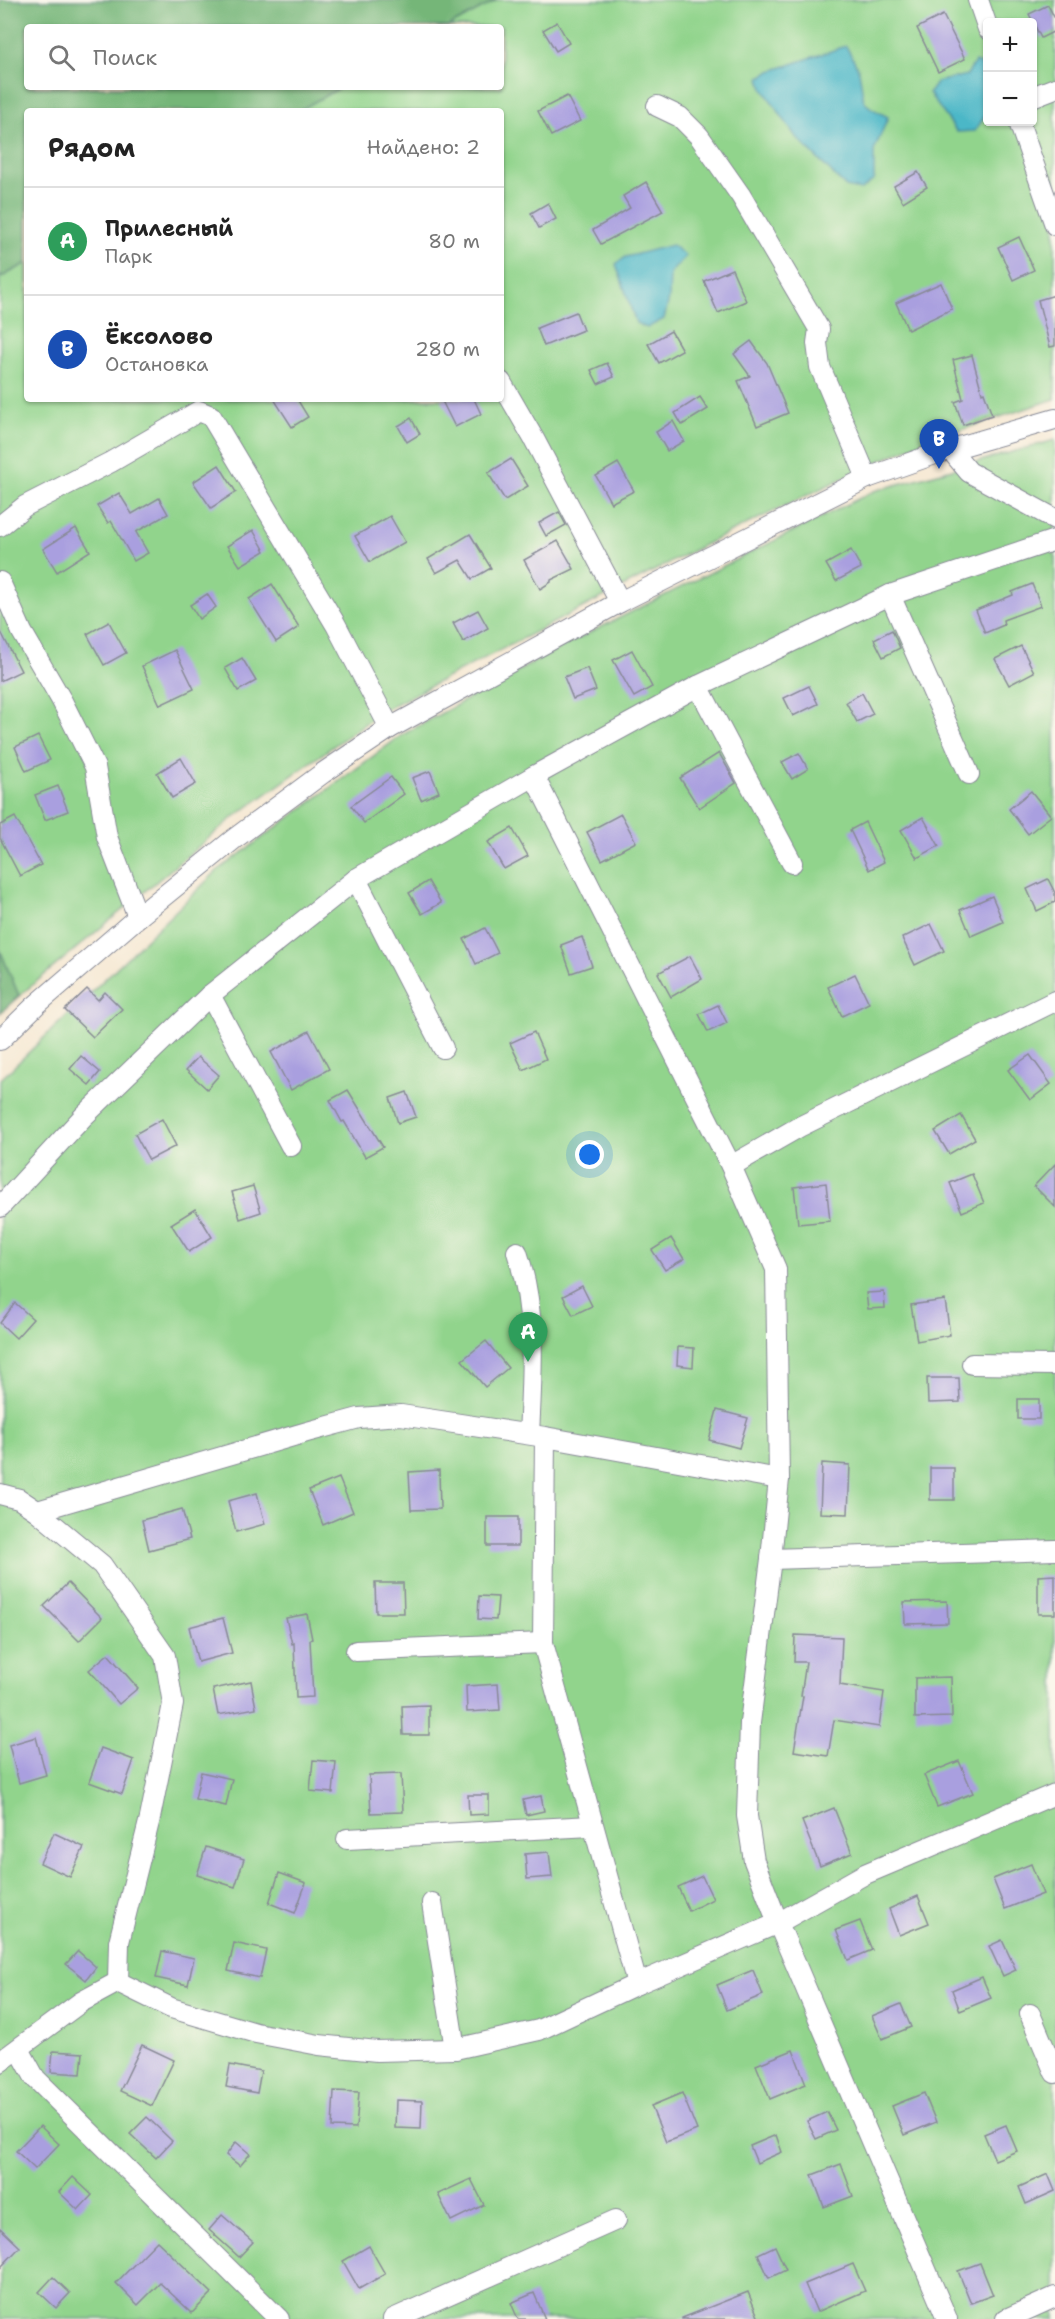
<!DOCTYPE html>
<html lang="ru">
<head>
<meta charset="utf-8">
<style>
  body { margin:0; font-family:"Shantell Sans",sans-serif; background:#f6f6f6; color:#222 }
  .controls { position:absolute; right:18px; top:18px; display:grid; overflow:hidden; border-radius:6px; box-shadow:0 2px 4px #0004 }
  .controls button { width:54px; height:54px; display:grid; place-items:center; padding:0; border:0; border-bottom:2px solid #e0e0e0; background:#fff; color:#222; font:30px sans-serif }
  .you { position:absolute; left:590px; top:1155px; width:21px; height:21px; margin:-15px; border:4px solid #fff; border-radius:50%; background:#1a73e8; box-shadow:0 0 0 9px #1a73e833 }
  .badge { display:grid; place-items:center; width:39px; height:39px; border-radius:50%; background:#d1495b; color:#fff; font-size:20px; font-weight:700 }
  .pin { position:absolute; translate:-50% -50px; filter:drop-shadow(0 2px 3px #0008) }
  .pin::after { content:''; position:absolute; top:32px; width:21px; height:18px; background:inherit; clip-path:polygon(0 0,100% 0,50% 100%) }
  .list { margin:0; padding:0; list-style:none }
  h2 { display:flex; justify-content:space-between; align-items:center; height:78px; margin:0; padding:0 24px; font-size:26px }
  h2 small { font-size:20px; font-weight:400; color:#767676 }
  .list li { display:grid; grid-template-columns:39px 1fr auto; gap:18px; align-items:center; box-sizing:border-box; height:108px; padding:0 24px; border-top:2px solid #e0e0e0 }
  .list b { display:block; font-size:22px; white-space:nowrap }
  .list p { margin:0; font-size:20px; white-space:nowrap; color:#767676 }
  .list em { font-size:20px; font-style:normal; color:#767676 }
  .icon { flex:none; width:33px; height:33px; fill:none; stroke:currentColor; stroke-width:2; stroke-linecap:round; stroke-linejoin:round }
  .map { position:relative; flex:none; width:1055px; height:2319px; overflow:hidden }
  .search { position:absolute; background:#fff; box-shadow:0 2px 4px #0004; left:24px; top:24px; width:480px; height:66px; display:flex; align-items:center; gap:15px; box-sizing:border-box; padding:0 21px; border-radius:6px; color:#767676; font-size:22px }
  .panel { position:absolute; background:#fff; box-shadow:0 2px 4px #0004; left:24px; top:108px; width:480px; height:294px; border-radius:6px }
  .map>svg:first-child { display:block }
  .green { fill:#91d48c; stroke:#568275; stroke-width:1.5; fill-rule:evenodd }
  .forest { fill:#74b678; stroke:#48726b; stroke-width:1.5 }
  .water { fill:#4bb7c7; stroke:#337392; stroke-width:1.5 }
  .building { fill:#a99fdf }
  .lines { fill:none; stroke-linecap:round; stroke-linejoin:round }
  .minor-casing { stroke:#888a96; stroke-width:22 }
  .minor { stroke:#fff; stroke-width:20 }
</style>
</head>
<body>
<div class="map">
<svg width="1055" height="2319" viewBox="0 0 1055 2319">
  <rect width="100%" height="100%" fill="#fbf7ec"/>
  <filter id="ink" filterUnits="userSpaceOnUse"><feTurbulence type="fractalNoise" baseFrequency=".0167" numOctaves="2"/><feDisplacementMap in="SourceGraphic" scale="12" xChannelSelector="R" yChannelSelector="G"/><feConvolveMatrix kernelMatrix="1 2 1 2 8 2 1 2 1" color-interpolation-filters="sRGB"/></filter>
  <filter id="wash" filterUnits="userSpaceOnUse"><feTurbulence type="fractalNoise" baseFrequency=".008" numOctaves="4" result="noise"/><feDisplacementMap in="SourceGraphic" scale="24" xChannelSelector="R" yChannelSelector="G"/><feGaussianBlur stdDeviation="1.35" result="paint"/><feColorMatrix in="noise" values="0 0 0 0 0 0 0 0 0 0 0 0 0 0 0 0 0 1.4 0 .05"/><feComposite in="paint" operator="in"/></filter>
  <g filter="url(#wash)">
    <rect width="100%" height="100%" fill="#f5e5ce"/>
    <g class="green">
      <path d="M497,0h558v399l-137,45 -52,23 -160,77 -322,166 -150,107 -215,179 -19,-46v-672l27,-15v136h474v-288h-203l43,-24h160v-60h-53zM988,22h44v100h-44z"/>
      <path d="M1055,440v1879h-1055v-1239l217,-209 185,-136 165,-91 307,-153z"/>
    </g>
    <g class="forest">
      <path d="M0,0h497l-49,27h-421v60h314l-43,24h-271v152l-27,15z"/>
      <path d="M0,950l19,46 -19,17z"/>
    </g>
    <g class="water">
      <path d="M846,46c4,8 11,18 13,26 7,30 -4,29 29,45l-14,34v29l-13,10 -15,-3 -50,-50 -33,-48 -3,-12 11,-6z"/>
      <path d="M975,62l12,5v46l-12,18 -18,1 -28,-39 8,-11 30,-7z"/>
      <path d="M672,245l14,11 -16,17 -1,26 -5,20 -17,9 -11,-5 -20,-59 10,-7z"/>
    </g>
    <g id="blocks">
      <g class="building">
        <path d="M1048,5l7,14v12l-14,7 -12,-24z"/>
        <path d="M943,15l22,44 -27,13 -21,-44z"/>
        <path d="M557,22l12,21 -13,8 -13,-21z"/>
        <path d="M567,96l13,25 -29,15 -13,-25z"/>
        <path d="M918,172l9,15 -24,15 -9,-16z"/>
        <path d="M646,182l17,29 -62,33 -8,-14 37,-22 -7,-12z"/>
        <path d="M548,203l8,16 -17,9 -8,-15z"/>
        <path d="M1019,237l15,33 -21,10 -15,-33z"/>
        <path d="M732,269l14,32 -28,12 -14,-32z"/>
        <path d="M941,283l11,26 -44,21 -12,-27z"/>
        <path d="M1055,295v51l-5,1 -12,-47z"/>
        <path d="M576,312l7,18 -39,16 -7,-18z"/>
        <path d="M671,331l11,19 -23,13 -11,-19z"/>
        <path d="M751,341l16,22 21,50 -31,13 -19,-45 12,-5 -16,-22z"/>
        <path d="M972,355l10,38 2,-1 8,23 -29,10 -8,-23 8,-3 -10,-39z"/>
        <path d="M607,363l7,14 -16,7 -7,-14z"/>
        <path d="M700,397l8,12 -26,16 -7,-12z"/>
        <path d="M274,399h23l11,18 -16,10z"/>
        <path d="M441,399h33l7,15 -26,13z"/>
        <path d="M411,418l9,16 -13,8 -9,-16z"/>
        <path d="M673,421l11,20 -17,10 -11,-19z"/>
        <path d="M511,459l17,27 -23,14 -17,-27z"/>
        <path d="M618,463l16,28 -23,12 -15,-27z"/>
        <path d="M219,465l17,27 -25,16 -18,-26z"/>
        <path d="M119,493l13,21 27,-16 9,16 -32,18 12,21 -14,8 -23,-40 -3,2 -11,-17z"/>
        <path d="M559,512l7,13 -20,11 -7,-13z"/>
        <path d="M390,516l15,26 -35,20 -15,-26z"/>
        <path d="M76,528l14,23 -33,21 -14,-23z"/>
        <path d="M253,530l12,21 -25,15 -13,-20z"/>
        <path d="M470,534l21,34 -19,11 -12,-19 -24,13 -8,-14z"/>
        <path d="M558,541l16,28 -23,11v2l-11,7 -16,-29z"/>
        <path d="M851,550l10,18 -25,13 -10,-17z"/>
        <path d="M272,584l27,43 -23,15 -27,-43z"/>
        <path d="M1032,584l9,22 -38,14 1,5 -19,8 -9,-23 37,-15 -1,-3z"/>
        <path d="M207,594l9,13 -17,12 -9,-14z"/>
        <path d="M478,610l10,18 -25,14 -10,-19z"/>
        <path d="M109,622l17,31 -22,12 -17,-31z"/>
        <path d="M0,630l21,41 -21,10z"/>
        <path d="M892,630l8,18 -17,9 -9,-18z"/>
        <path d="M1021,646l13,26 -25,13 -14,-26z"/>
        <path d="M175,650l19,39 -34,16 -18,-39z"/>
        <path d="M632,650l20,37 -18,10 -21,-37z"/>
        <path d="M242,658l14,23 -18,10 -13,-23z"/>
        <path d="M587,668l9,22 -23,9 -9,-22z"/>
        <path d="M809,686l9,18 -25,12 -9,-18z"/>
        <path d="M862,693l11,21 -16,8 -11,-20z"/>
        <path d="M38,736l12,24 -24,11 -11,-24z"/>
        <path d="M719,753l17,30 -37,25 -19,-30z"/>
        <path d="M799,753l9,16 -16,10 -10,-17z"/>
        <path d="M181,758l15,26 -24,14 -15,-25z"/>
        <path d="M430,771l9,21 -18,8 -9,-22z"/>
        <path d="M391,777l13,17 -40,29 -13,-17z"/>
        <path d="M58,786l10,25 -23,9 -10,-25z"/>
        <path d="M1031,791l20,25 -23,18 -19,-25z"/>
        <path d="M621,814l15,28 -34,18 -15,-28z"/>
        <path d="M15,817l26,48 -21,11 -20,-38v-13z"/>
        <path d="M923,817l16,29 -22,12 -16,-28z"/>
        <path d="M865,822l19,40 -15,8 -19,-40z"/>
        <path d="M512,828l16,28 -24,13 -16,-27z"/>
        <path d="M1048,879l7,14v9l-18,9 -10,-22z"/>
        <path d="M428,881l13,22 -19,11 -13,-21z"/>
        <path d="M992,896l11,26 -32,14 -11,-26z"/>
        <path d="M931,924l13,27 -29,14 -13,-27z"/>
        <path d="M485,928l13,25 -22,11 -12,-25z"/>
        <path d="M582,937l10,29 -21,7 -10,-28z"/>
        <path d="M690,956l12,23 -31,18 -13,-24z"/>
        <path d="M855,974l14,29 -27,13 -14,-29z"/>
        <path d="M87,989l11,11 7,-8 17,17 -29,28 -28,-27z"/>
        <path d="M718,1005l9,18 -19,9 -9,-18z"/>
        <path d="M309,1031l20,38 -38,21 -20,-38z"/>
        <path d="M534,1032l12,27 -23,11 -13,-27z"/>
        <path d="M1030,1055l21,29 -21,16 -22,-30z"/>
        <path d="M81,1056l19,16 -11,13 -19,-16z"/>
        <path d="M198,1057l21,18 -12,14 -21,-19z"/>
        <path d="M348,1090l35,57 -18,10 -21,-36 -2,1 -12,-22z"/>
        <path d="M407,1092l9,25 -18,6 -8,-25z"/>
        <path d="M961,1115l14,24 -26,15 -14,-23z"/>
        <path d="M162,1119l14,27 -27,14 -14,-26z"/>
        <path d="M1055,1164v43l-21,-21z"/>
        <path d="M972,1174l12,29 -22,9 -12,-29z"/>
        <path d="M826,1183l4,38 -32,3 -4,-37z"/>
        <path d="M253,1186l8,26 -21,7 -8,-27z"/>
        <path d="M195,1209l17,28 -23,15 -18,-28z"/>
        <path d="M671,1238l13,21 -19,11 -13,-20z"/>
        <path d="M582,1286l10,20 -19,9 -10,-19z"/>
        <path d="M884,1292l1,16 -17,1 -2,-16z"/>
        <path d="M945,1300l5,35 -33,6 -6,-36z"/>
        <path d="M15,1303l18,16 -17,19 -16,-15z"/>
        <path d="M486,1341l22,27 -23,19 -23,-27z"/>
        <path d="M678,1347l16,1 -1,19 -16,-2z"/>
        <path d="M927,1378h32l1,24 -32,1z"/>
        <rect x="1018" y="1399" width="21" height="20"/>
        <path d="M717,1410l31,8 -9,30 -30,-8z"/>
        <path d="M822,1463l28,2 -2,49 -28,-1z"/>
        <rect x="930" y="1468" width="24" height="32"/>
        <path d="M439,1470l1,39 -29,1 -2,-38z"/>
        <path d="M339,1478l14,34 -30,13 -14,-35z"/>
        <path d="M257,1493l8,31 -29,8 -8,-31z"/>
        <path d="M182,1509l8,30 -41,11 -7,-30z"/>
        <rect x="487" y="1517" width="31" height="29"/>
        <path d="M1055,1575v39h-17v-38z"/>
        <path d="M68,1583l34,35 -23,23 -35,-35z"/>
        <path d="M375,1583h28l1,30h-28z"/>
        <path d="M479,1596l19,1 -2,23 -18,-1z"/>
        <path d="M947,1601l1,22 -43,1 -1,-22z"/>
        <path d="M307,1614l5,25 -2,1 3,57 -17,1 -2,-55 -2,1 -6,-26z"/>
        <path d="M223,1618l9,35 -34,9 -9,-35z"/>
        <path d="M795,1635l47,2 -2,48 44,7 -5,35 -45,-7 -6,36 -34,-5 9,-55h-2l5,-34h-12z"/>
        <path d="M108,1654l30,34 -19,16 -30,-34z"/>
        <path d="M951,1677l1,40 -37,1v-40z"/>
        <path d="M251,1681l5,27 -38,7 -5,-26z"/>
        <path d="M498,1684l2,26 -33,2 -1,-26z"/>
        <path d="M429,1705v30h-26l-1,-29z"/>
        <path d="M36,1737l10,38 -27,8 -10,-38z"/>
        <path d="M101,1748l33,12 -12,34 -33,-12z"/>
        <path d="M313,1760l23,2 -3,31 -23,-2z"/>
        <path d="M959,1761l14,32 -36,14 -13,-32z"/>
        <path d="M201,1772l31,7 -6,27 -31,-7z"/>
        <path d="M401,1774l2,38 -32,1 -2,-38z"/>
        <path d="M468,1795h21v19l-20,1z"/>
        <path d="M541,1796l3,15 -18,4 -3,-15z"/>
        <path d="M834,1808l18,45 -32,13 -18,-45z"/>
        <path d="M54,1833l30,14 -14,30 -30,-14z"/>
        <path d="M206,1847l38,12 -9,28 -38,-12z"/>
        <path d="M549,1852l3,25 -25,2 -2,-25z"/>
        <path d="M1031,1864l12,30 -38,15 -12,-30z"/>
        <path d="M279,1873l27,10 -11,30 -26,-10z"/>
        <path d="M702,1876l11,23 -24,12 -11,-24z"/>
        <path d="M918,1896l11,27 -30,12 -10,-26z"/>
        <path d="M860,1921l12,29 -24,10 -12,-30z"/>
        <path d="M1002,1940l14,30 -13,6 -14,-30z"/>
        <path d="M234,1943l32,7 -6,28 -32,-7z"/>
        <path d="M78,1951l18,16 -10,13 -20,-16z"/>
        <path d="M162,1951l32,7 -6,27 -32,-7z"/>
        <path d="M753,1970l10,25 -36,15 -10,-25z"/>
        <path d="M982,1977l9,21 -31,13 -8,-21z"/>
        <path d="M901,2004l10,23 -29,12 -10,-23z"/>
        <path d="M142,2045l32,15 -22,46 -32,-15z"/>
        <path d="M793,2050l13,34 -36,15 -14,-34z"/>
        <path d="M53,2051l30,2 -2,21 -30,-2z"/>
        <path d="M230,2065l31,6 -4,22 -31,-6z"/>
        <path d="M334,2091l25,1 -3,36 -24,-1z"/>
        <path d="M682,2093l15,37 -31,12 -15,-36z"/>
        <path d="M924,2093l12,29 -32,13 -12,-29z"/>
        <path d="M396,2100l26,1 -1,28 -26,-1z"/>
        <path d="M827,2112l9,18 -20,9 -9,-18z"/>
        <path d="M147,2117l25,24 -16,17 -26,-24z"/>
        <path d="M1006,2125l11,26 -22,9 -11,-26z"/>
        <path d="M40,2126l19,18 -24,25 -19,-18z"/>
        <path d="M776,2135l6,17 -25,11 -7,-17z"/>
        <path d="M236,2142l14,12 -10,12 -14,-11z"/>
        <path d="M841,2164l12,32 -29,11 -12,-32z"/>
        <path d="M1048,2174l7,17 -29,13 -7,-17z"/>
        <path d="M73,2177l19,18 -14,15 -19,-18z"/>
        <path d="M471,2179l13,26 -33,16 -13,-27z"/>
        <path d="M222,2215l31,27 -14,15 -30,-27z"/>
        <path d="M0,2228l20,19 -20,21z"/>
        <path d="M157,2241l55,52 -20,20 -32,-30 -22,22 -22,-22z"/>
        <path d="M369,2246l16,28 -26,15 -16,-28z"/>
        <path d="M775,2246l11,24 -17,8 -11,-24z"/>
        <path d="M980,2263l13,32 -22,8 -13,-32z"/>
        <path d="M853,2264l12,27 -48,21 -12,-28z"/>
        <path d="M53,2277l17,16 -14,15 -17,-16z"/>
        <path d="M748,2292l11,27h-77v-1z"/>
        <path d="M534,2293l11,26h-27l-7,-16z"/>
      </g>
    </g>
  </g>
  <g filter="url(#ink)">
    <use href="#blocks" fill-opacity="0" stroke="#888a96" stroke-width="1.5"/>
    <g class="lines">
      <g class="minor-casing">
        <g id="minor">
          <path d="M978,0l10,29"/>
          <path d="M1032,97l23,-9"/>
          <path d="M657,106l23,11 19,19 42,60 78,133 -2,14 3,24 47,111"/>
          <path d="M1019,122l36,103"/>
          <path d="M501,382l33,57 86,163"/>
          <path d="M950,449l19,23 86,47"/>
          <path d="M0,526l25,-20 86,-44 88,-51 12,5 125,209 54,103"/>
          <path d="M0,582l22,50 40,69 33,66 12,70 31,80"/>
          <path d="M890,595l79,179"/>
          <path d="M698,686l94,177"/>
          <path d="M534,776l197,390 45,103 3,210 -8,80 -21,164 -3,93 7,45 24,62 169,396"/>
          <path d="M356,879l87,169"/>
          <path d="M210,995l81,151"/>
          <path d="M0,1040l35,-34 103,-89 96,-78 89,-66 67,-45 230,-126 247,-124 68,-24 120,-35"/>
          <path d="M731,1166l68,-39 256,-126"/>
          <path d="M0,1207l83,-90 127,-122 146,-116 178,-103 164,-90 192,-91 165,-55"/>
          <path d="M517,1252c20,59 15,121 12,182"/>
          <path d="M972,1364l83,1"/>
          <path d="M545,1437l-2,206 94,341"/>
          <path d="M0,1494l19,5 18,12 65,54 63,91 8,48 -23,114 -31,124 -1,40"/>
          <path d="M37,1511l270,-79 52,-14 42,-3 144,22 234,42"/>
          <path d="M771,1559l284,-9"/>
          <path d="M356,1651l187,-8"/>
          <path d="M347,1839l245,-13"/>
          <path d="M432,1903l23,146"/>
          <path d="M1030,2014l25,59"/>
          <path d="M19,2049l16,29 244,241"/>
          <path d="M0,2062l81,-60 37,-20 53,26 85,25 63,12 58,6 78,-2 84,-19 98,-46 141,-61 87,-49 190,-80"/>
          <path d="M393,2319l223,-99"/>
          <path d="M1006,2319l49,-22"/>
        </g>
      </g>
      <use href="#minor" class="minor"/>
    </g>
  </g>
</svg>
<div class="controls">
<button>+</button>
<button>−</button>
</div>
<div class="you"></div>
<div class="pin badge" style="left:528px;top:1362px;background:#2e9e5b">A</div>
<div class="pin badge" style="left:939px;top:469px;background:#1a4fb4">B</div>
<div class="search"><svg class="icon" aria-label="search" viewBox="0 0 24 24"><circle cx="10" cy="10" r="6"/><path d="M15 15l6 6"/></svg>Поиск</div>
<section class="panel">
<h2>Рядом<small>Найдено: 2</small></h2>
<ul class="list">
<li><span class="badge" style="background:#2e9e5b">A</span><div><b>Прилесный</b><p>Парк</p></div><em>80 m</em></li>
<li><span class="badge" style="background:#1a4fb4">B</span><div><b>Ёксолово</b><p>Остановка</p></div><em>280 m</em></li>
</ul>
</section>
</div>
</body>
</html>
